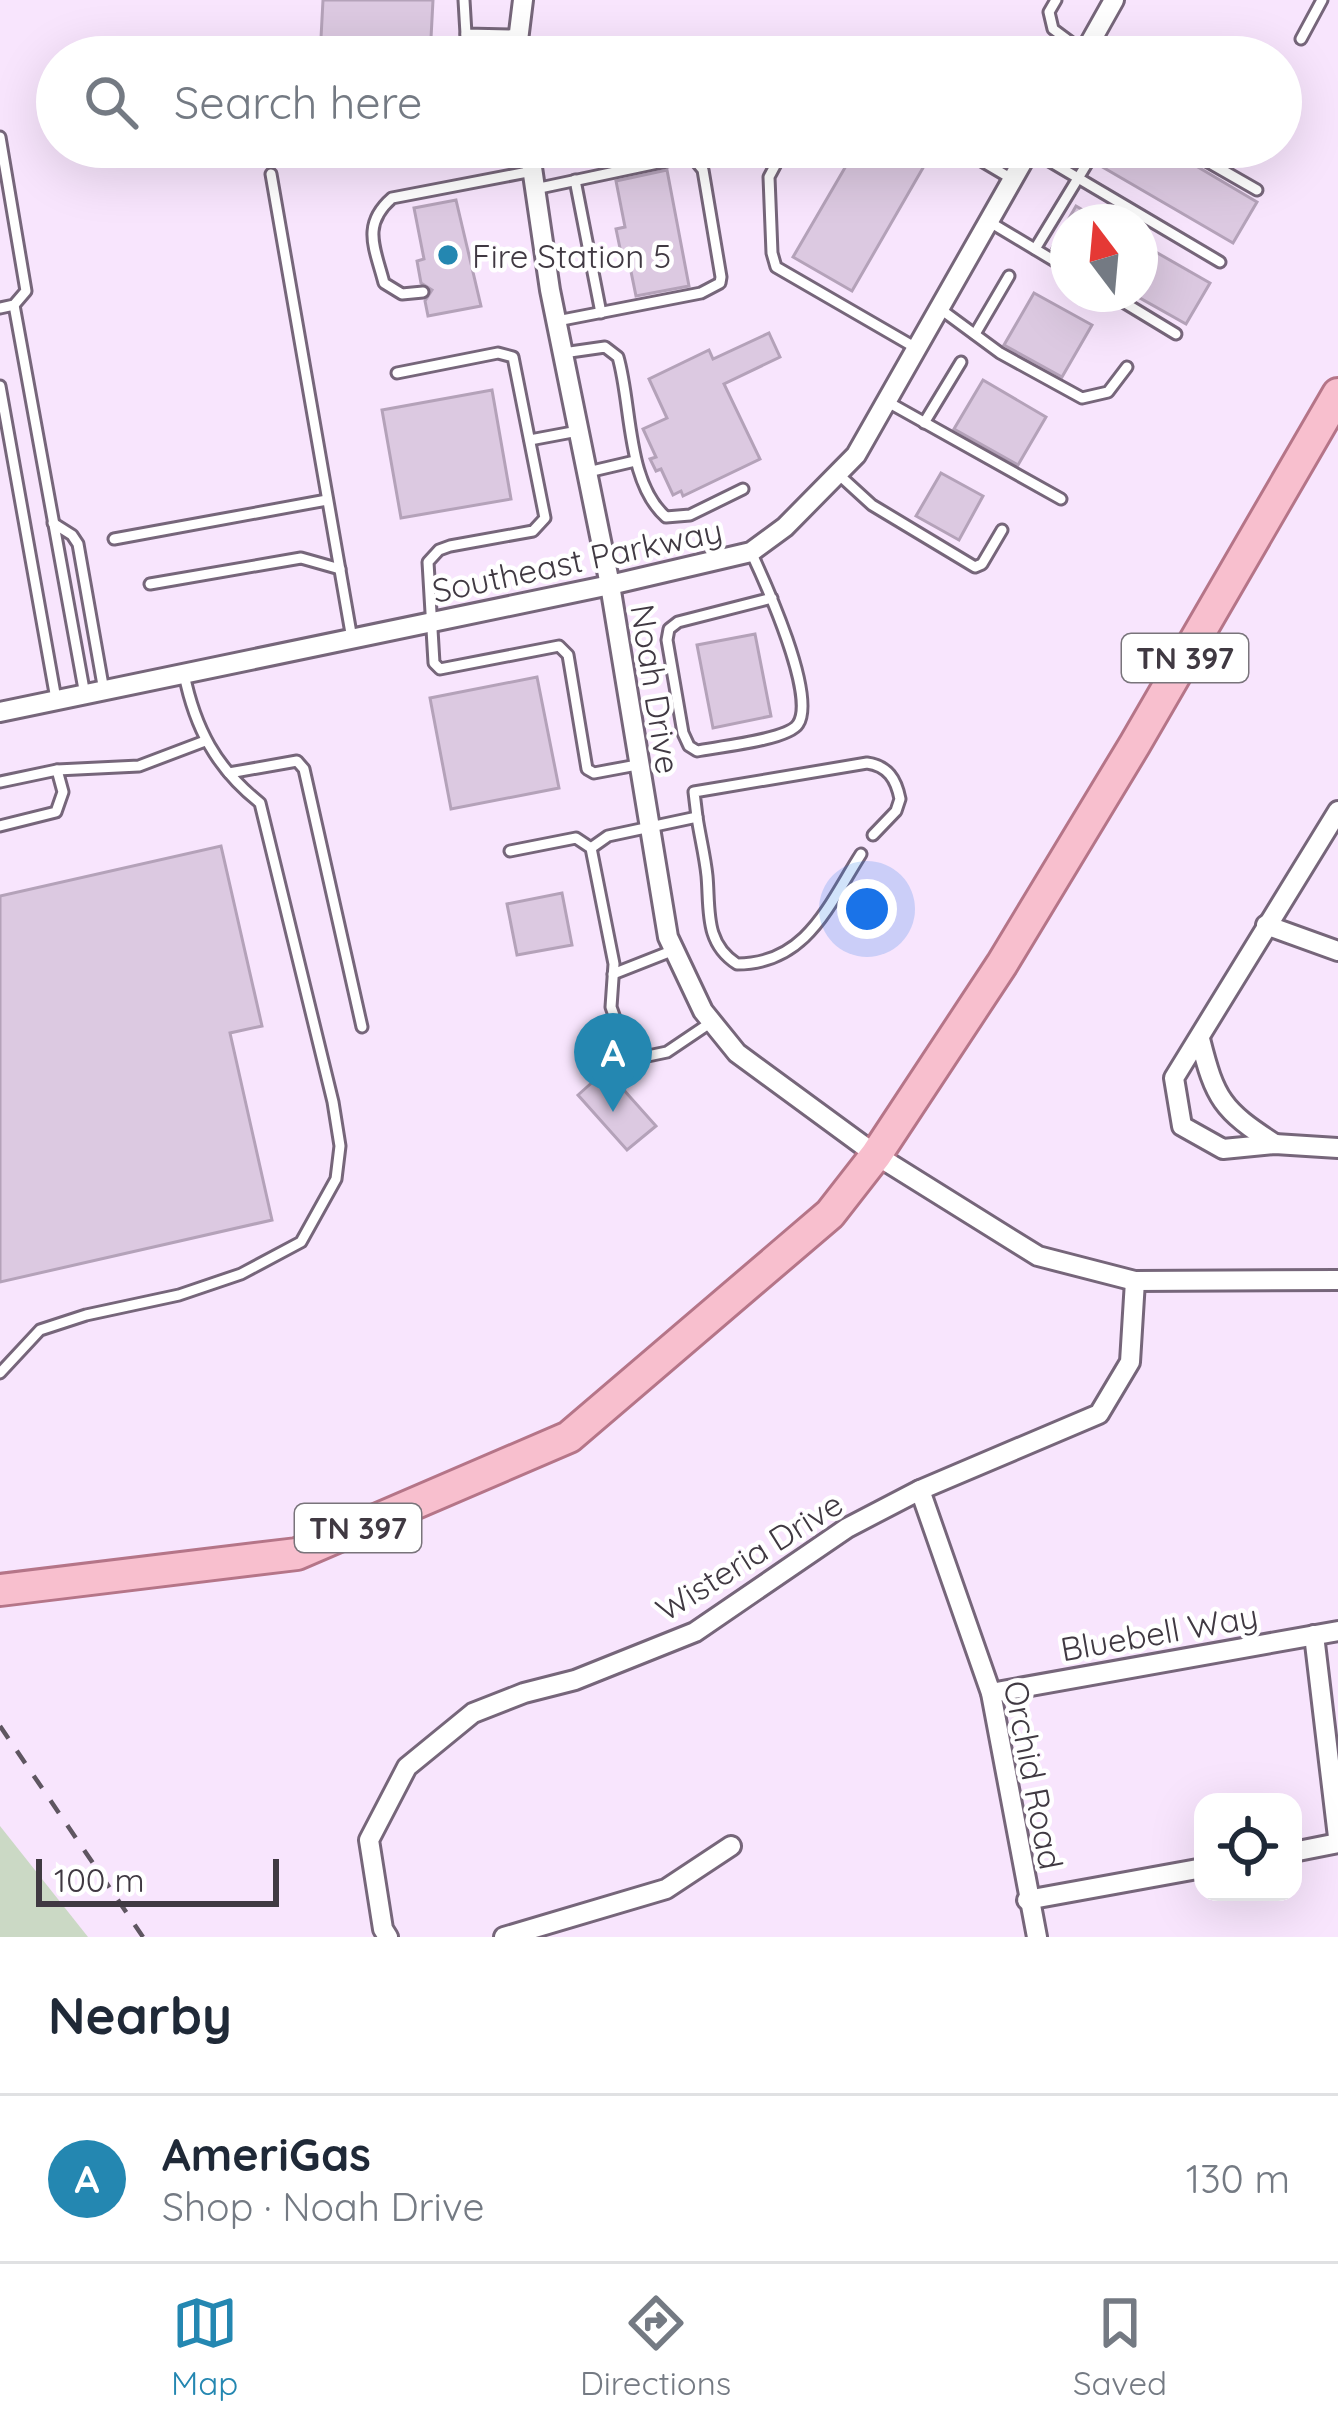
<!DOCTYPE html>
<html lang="en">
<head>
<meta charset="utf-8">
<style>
  body { margin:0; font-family:Quicksand,sans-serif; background:#f2f2f3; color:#1f2937 }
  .controls { position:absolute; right:36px; bottom:36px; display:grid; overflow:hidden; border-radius:24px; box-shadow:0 12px 48px #0002 }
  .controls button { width:108px; height:108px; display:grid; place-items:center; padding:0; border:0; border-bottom:3px solid #e0e1e3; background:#fff; color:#1f2937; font:60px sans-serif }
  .compass { position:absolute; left:1050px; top:204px; width:108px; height:108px; border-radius:50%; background:#fff; box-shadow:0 12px 48px #0002; rotate:344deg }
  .scale { position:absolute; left:36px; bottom:30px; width:243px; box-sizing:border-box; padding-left:12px; border:6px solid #403942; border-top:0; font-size:33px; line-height:42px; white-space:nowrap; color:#403942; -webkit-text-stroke:9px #fff; paint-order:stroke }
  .you { position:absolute; left:867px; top:909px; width:42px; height:42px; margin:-30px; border:9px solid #fff; border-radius:50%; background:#1a73e8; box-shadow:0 0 0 18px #1a73e833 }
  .badge { display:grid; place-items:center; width:78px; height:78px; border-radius:50%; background:#2487b1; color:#fff; font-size:39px; font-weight:700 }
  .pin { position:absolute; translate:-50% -99px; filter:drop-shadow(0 3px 6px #0008) }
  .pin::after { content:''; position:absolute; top:63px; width:42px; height:36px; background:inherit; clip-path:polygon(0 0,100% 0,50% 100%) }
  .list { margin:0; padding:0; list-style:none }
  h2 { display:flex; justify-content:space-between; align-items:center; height:156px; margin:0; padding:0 48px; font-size:51px }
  h2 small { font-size:39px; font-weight:400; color:#747a83 }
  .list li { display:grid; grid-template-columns:78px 1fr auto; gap:36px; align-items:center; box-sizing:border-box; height:168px; padding:0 48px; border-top:3px solid #e0e1e3 }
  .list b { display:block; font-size:45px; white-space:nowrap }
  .list p { margin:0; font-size:39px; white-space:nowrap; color:#747a83 }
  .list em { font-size:39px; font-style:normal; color:#747a83 }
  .icon { flex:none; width:66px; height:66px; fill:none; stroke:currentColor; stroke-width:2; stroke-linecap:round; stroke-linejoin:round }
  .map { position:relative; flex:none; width:1338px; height:1937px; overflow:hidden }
  .search { position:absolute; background:#fff; box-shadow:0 12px 48px #0002; left:36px; right:36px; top:36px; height:132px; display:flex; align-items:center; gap:30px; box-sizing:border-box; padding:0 42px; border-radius:66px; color:#747a83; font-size:45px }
  .sheet { height:324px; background:#fff }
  nav { display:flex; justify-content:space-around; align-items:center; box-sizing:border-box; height:168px; border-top:3px solid #e0e1e3; background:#fff; font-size:33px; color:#747a83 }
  nav a { display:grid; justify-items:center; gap:6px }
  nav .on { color:#2487b1 }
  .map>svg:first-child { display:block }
  .green { fill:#cbd9c5 }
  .building { fill:#dcc9e1; stroke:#b4a2b9; stroke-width:3 }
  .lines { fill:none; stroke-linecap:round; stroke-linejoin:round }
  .service-casing { stroke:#76667a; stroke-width:15 }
  .minor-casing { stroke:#76667a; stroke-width:24 }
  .primary-casing { stroke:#b57588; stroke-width:36 }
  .service { stroke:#fff; stroke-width:9 }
  .minor { stroke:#fff; stroke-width:18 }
  .primary { stroke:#f8bfce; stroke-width:30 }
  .rail { stroke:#5f5661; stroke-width:4.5; stroke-dasharray:15 15; stroke-linecap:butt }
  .poi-dot { fill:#2487b1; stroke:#fff; stroke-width:4.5 }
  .labels { text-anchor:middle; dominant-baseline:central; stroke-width:9; stroke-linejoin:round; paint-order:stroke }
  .shield { fill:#fff; stroke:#79747b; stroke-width:3 }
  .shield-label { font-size:30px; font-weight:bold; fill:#403942 }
  .poi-label { font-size:33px; fill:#403942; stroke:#fff; text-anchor:start }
  .street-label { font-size:33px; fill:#403942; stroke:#fff }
</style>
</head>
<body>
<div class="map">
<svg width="1338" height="1937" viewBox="0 0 1338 1937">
  <rect width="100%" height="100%" fill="#f8e5fd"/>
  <path class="green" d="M0,1826l88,111h-88z"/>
  <g class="building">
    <path d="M323,0h110l-3,57h-110z"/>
    <path d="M857,147h78l-83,144 -59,-34z"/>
    <path d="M1110,147h54l93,55 -24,41 -134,-78z"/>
    <path d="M667,170l22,116 -53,10 -9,-44 -6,1 -5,-24 9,-2 -9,-46z"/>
    <path d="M456,200l25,106 -53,10 -3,-15 7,-11 -11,-7 -4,-22 7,-2 -10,-51z"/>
    <path d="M1076,206l27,16h-35v35l-16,-9z"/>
    <path d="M1140,243l70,40 -24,41 -46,-26z"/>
    <path d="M1034,293l58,32 -30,52 -58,-32z"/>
    <path d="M769,333l11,24 -56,27 36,75 -77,37 -2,-5 -8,4 -12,-26 -5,2 -6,-12 6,-2 -13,-28 24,-11 -18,-39 60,-29 4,9z"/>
    <path d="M983,380l63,37 -28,48 -64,-36z"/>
    <path d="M492,390l19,109 -110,19 -19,-108z"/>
    <path d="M941,473l42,23 -24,44 -43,-24z"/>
    <path d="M755,634l16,82 -58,12 -16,-83z"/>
    <path d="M537,677l22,111 -108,21 -21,-111z"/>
    <path d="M221,846l41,180 -32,7 42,187 -272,62v-386z"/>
    <path d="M562,893l10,52 -55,10 -10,-51z"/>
    <path d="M606,1070l50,56 -29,24 -49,-55z"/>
  </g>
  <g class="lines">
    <g class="service-casing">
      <g id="service">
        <path d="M464,0l2,34 50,1"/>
        <path d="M1056,0l-7,12 4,17 31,23"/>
        <path d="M1301,39l21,-39"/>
        <path d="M465,57l1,-23"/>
        <path d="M0,137l26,154 -12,14 -14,3"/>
        <path d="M785,147l-16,30 3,76 4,14 140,81"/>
        <path d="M958,147l54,32"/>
        <path d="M1182,147l75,43"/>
        <path d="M1029,149l191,113"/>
        <path d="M271,174l81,465"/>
        <path d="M575,180l26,133"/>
        <path d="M535,189l151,-32 8,2 9,11 18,107 -1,6 -19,10 -144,28"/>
        <path d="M988,221l80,48"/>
        <path d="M1035,249l62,-102"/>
        <path d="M423,292l-21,2 -18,-11c-9,-35 -23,-58 8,-85l141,-27"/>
        <path d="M1110,294l66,40"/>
        <path d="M14,305l71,390"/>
        <path d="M939,308l61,45 82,45 26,-6 19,-25"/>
        <path d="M975,334l34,-58"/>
        <path d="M563,353l42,-6 13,10c14,48 8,125 48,160l24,-2 53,-26"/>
        <path d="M397,373l101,-20 15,4 32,161 -12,13 -83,15 -11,4 -11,12 6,101 6,6 119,-23 9,9 19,114 7,4 43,-8"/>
        <path d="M0,386l56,313"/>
        <path d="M886,401l175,98"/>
        <path d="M924,423l37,-61"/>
        <path d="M530,440l48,-9"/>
        <path d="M588,472l47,-11"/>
        <path d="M837,473l35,32 103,62 7,-3 20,-34"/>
        <path d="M53,523l19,12 6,9 26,147"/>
        <path d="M114,539l213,-39"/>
        <path d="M751,552c14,30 66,144 47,172 -10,16 -81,23 -101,27l-8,-5 -6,-13 -16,-93 2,-11 9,-7 94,-24"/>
        <path d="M150,584l151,-26 39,11"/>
        <path d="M229,773l68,-12 7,8 58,258"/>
        <path d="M0,782l57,-12 82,-4 66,-25"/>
        <path d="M697,817l-3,-25 173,-29c21,3 29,16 33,36l-4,12 -23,24"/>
        <path d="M0,826l56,-14 7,-20 -6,-22"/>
        <path d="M591,848l17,-12 89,-19c3,20 8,39 10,59 3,33 -3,67 30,88 70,0 92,-60 124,-110"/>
        <path d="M510,851l66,-13 15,10 23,116 -3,43 10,28 22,22 24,-5 43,-29"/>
        <path d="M613,974l61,-24"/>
        <path d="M0,1373l40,-43 46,-15 93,-20 62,-21 60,-32 35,-63 4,-33 -7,-44 -73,-299c-44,-35 -65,-75 -76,-129"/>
      </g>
    </g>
    <g class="minor-casing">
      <g id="minor">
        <path d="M516,57l7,-57"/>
        <path d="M1082,57l32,-57"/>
        <path d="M529,147l21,143 60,295 58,352 35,74 34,42 139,102 162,101 97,25 203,-1"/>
        <path d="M0,712l610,-127 141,-33 34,-25 71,-72 175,-308"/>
        <path d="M1338,811l-164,267 8,48 41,23 52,-5 63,4"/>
        <path d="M1266,925l72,26"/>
        <path d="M1200,1039c15,60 22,71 75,105"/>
        <path d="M920,1490l71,203 46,244"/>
        <path d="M1314,1635l24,202"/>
        <path d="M991,1693l347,-62"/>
        <path d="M1293,1852l45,-9"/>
        <path d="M1027,1900l176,-32"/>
        <path d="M388,1937l-5,-8 -14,-89 38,-73 66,-54 51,-20 51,-13 120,-48 152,-104 73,-38 179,-76 31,-52 5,-81"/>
        <path d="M504,1937l162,-48 65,-43"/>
      </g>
    </g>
    <g class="primary-casing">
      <path id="primary" d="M0,1590l297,-36 272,-117 261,-223 46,-59 126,-191 133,-220 203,-350"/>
    </g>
    <use href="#service" class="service"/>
    <use href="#minor" class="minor"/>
    <use href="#primary" class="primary"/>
    <path class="rail" d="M0,1726l143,211"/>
  </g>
  <circle class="poi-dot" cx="448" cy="255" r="12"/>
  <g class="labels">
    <g class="shield">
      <rect x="1122" y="634" width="126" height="48" rx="9"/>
      <rect x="295" y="1504" width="126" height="48" rx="9"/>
    </g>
    <g class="shield-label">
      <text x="1185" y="658">TN 397</text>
      <text x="358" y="1528">TN 397</text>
    </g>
    <g class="poi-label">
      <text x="472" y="255">Fire Station 5</text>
    </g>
    <g class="street-label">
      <text transform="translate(577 560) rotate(-12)">Southeast Parkway</text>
      <text transform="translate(656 689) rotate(81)">Noah Drive</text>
      <text transform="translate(749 1556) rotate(-32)">Wisteria Drive</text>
      <text transform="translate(1159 1632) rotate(-10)">Bluebell Way</text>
      <text transform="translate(1034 1775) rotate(79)">Orchid Road</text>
    </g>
  </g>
</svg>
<div class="controls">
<button><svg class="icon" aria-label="locate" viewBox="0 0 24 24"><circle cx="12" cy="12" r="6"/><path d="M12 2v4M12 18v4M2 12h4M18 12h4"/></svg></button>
</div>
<svg class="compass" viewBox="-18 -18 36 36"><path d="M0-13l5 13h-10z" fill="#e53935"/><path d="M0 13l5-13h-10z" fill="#747a83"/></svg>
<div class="scale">100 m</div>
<div class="you"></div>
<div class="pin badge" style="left:613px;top:1112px">A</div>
<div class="search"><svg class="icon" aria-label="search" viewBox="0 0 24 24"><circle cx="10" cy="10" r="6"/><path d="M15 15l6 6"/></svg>Search here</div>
</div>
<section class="sheet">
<h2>Nearby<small></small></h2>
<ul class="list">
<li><span class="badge">A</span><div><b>AmeriGas</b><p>Shop · Noah Drive</p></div><em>130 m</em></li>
</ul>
</section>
<nav>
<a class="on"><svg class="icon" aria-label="map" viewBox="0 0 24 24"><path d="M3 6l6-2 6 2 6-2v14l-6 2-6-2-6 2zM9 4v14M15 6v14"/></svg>Map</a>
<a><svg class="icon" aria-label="directions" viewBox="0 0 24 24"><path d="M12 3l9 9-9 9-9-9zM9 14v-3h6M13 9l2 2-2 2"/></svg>Directions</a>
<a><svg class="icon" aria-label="saved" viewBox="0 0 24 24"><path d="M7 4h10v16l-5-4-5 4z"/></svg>Saved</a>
</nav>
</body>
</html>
